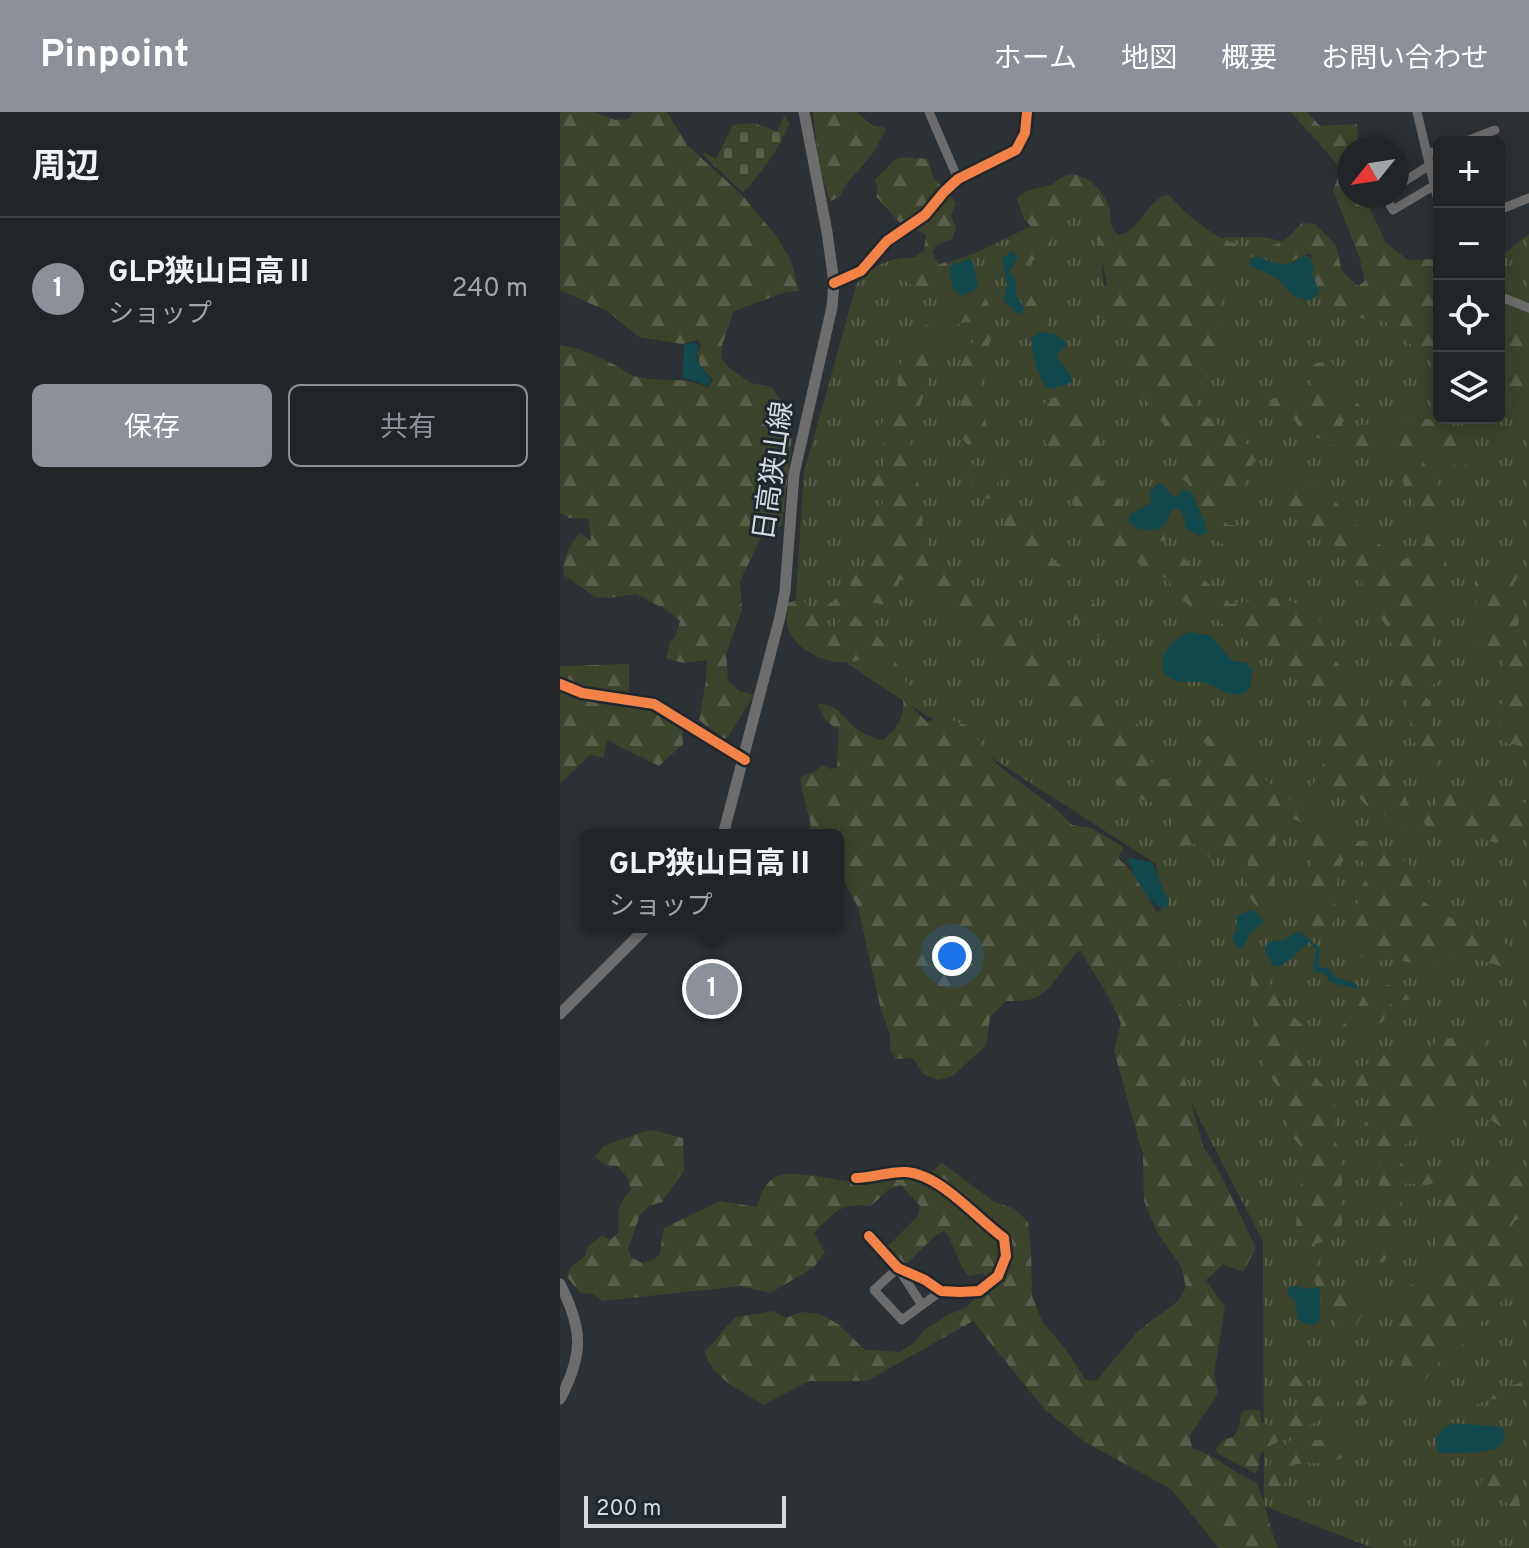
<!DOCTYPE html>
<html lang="ja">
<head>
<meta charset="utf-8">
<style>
  body { margin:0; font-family:Overpass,"Noto Sans JP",sans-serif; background:#2d3134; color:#f1f3f6 }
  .controls { position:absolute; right:24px; top:24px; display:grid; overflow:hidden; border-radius:12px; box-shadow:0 4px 20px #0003 }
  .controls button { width:72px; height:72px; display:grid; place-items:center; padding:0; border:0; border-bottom:2px solid #3e4245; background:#212528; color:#f1f3f6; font:40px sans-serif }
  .compass { position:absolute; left:777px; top:24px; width:72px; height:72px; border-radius:50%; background:#212528; box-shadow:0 4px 20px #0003; rotate:240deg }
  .scale { position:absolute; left:24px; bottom:20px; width:202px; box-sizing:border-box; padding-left:8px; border:4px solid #d5dadf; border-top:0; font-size:22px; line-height:28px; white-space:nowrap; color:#d5dadf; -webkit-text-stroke:6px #1f272f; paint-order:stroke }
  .you { position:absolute; left:392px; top:844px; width:28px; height:28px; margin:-20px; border:6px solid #fff; border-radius:50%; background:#1a73e8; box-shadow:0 0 0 12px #1a73e833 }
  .badge { display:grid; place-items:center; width:52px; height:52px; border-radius:50%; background:#8c9099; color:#fff; font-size:26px; font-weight:700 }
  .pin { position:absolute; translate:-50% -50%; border:4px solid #fff; box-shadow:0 2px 8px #0006 }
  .popup { position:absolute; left:20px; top:717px; width:264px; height:104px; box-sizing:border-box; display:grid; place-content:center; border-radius:12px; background:#212528; filter:drop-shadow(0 2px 6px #0005); font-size:26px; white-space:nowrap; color:#a2a5a8 }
  .popup b { font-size:30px; color:#f1f3f6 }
  .popup::after { content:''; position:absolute; left:50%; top:100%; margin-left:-16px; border:16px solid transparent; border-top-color:#212528 }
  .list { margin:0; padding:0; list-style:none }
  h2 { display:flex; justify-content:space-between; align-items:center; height:104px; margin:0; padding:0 32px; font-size:34px }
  h2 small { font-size:26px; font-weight:400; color:#a2a5a8 }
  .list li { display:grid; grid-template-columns:52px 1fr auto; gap:24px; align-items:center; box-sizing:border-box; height:144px; padding:0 32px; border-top:2px solid #3e4245 }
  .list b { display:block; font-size:30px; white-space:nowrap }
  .list p { margin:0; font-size:26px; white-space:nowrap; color:#a2a5a8 }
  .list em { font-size:26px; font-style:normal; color:#a2a5a8 }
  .actions { display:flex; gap:16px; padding:24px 32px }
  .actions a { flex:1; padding:18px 0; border:2px solid #8c9099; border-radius:12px; text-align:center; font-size:28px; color:#8c9099 }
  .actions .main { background:#8c9099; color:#fff }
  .icon { flex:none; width:44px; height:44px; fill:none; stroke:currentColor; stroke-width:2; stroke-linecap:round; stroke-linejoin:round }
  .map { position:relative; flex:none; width:969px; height:1436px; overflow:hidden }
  header { display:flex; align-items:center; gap:48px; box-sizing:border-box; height:112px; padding:0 40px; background:#8c9099; color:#fff }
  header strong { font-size:38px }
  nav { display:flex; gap:44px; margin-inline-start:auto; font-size:28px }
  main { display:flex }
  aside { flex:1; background:#212528 }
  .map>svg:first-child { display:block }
  .grass { fill:url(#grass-tufts) }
  .forest { fill:url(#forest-firs) }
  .cemetery { fill:url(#cemetery-stones) }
  .water { fill:#11494f }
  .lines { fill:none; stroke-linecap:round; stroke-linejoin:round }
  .minor { stroke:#6d6c6c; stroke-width:9 }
  .major { stroke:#6d6d6d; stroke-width:11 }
  .cycleway-casing { stroke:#1f272f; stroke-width:15 }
  .cycleway { stroke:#f48246; stroke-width:10 }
  .labels { text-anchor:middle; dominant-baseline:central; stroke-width:6; stroke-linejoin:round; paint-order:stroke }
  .street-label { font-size:28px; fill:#d5dadf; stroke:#1f272f }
</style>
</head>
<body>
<header>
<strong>Pinpoint</strong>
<nav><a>ホーム</a><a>地図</a><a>概要</a><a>お問い合わせ</a></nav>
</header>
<main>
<aside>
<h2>周辺<small></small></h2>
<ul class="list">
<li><span class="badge">1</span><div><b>GLP狭山日高Ⅱ</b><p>ショップ</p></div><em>240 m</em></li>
</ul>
<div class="actions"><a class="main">保存</a><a>共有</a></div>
</aside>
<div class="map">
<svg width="969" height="1436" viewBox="0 0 969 1436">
  <defs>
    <pattern id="grass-tufts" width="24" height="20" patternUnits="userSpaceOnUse" patternTransform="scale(2)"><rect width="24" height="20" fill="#3d442c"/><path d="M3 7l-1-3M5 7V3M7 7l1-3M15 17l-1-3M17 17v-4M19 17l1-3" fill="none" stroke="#585e4a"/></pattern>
    <pattern id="forest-firs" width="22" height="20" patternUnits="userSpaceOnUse" patternTransform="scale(2)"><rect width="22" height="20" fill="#3d442c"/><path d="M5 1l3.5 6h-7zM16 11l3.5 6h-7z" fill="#585e4a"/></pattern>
    <pattern id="cemetery-stones" width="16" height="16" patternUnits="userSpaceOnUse" patternTransform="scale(2)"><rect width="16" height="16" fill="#3d442c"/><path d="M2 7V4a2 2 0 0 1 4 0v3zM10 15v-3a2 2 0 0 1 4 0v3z" fill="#585e4a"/></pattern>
  </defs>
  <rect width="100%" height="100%" fill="#2c3136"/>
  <path class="grass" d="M531,90l10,32 2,50 60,41 61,-88h39l22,5 133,82 21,-17v111h60v-160l30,-24v1314h-156l-109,-42 -1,-264 -85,-165 -22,-213 -289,-187 -73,-51 10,-154 53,-189c25,-26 41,-26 75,-26l9,8 32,-11 61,-29 -6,-10z"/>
  <g class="forest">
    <path d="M0,0h35l20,8 14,-1 4,-7h34l21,34 54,49 35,42 14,24 8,30 -13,1 -52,19 -12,34 -1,13 7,9 23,16 20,4 21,28 -1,33 -9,77 -20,11 -22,45 2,29 -16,44 2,26 11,11 15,4 -26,42 -4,2 -25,-19 7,-40 1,-20 -24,3 -17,-5 4,-17 5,-3 5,-17 -12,-10 -32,-17 -27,4 -14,-1 -31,-22c-3,-16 6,-30 16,-42l11,8 -2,-22 -20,-1 -9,-5v-168c19,3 35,10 53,19 7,3 13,10 21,12 26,8 47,-2 74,12l5,-8 -13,-14 -3,-13 4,-7 -3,-6 -16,4 -43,-7 -32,-26 -47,-21z"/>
    <path d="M253,0h44l16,14 10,1 3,3 -15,26 -24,27 -8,14 -8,4c-12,-24 -15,-62 -18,-89z"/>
    <path d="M731,0h16l13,14 37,-2 1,24h-9v48h15l22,47 22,17 31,-1v96l-5,1c-21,-10 -35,-16 -49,-35 -26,1 -64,-15 -71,-43 -2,-9 2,-14 -3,-24h-7c-22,13 -22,12 -45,0l-14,5 -16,-5c-9,19 -11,37 -8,57 1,7 4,10 3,18l6,5 -6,25 -7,13 -8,2 -6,8 -10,34h12l10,5 10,11 15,4 12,15 9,6c-12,9 -18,15 -16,31l-23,29 6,8 26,1 -23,21 -15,-6 -24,-55 -9,-6 -4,-18 -15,-26v-12c-22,-20 -26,-42 -40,-67l5,-14c-6,-16 -13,-25 -32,-25l-2,-7 9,-7 4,-12 -12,-66 -5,-3 -1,-18 -41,8 -11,10 5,8h7l3,5c-2,12 -13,20 -24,27l-4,22 22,38 5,3 -4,5 -12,-3 -16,-29 -3,-23 -6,-6 12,-18 13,-5 4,-6 -2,-7 -14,-15 -7,-20c8,-11 21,-10 34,-14 6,-3 9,-8 16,-10 18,-4 36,15 42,32 4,11 -2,19 10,28 25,-7 26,-36 50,-40 24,27 64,61 103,51 12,-4 22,-14 30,-23l13,1 21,21 6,27 16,14 7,-5 -5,-22 -27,-69 6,-15 -3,-12z"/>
    <path d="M343,45l25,2 5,18 23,26 -5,13 5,12 -4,11 -15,6 -5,7 7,13 6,-3 2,2c3,30 9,33 37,32l5,8 -13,9 17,13 2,6c-8,10 -15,46 -13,60l-6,5 -2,8c11,9 16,22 11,36l-16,4c-2,-1 -8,-6 -9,-9 -3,-7 1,-17 1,-25 1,-12 -4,-25 -2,-38 2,-19 25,-32 12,-51 -27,-1 -39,25 -42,50 -4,26 -17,49 -19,76 -1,16 7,27 10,42 4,21 -1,46 11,65 14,22 42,37 62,51 33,22 63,55 78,91 28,-6 30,4 51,18 17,11 22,11 33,30l-4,14 4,18c25,8 27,-8 51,-3l5,-6 -4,-23 -7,-7 29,-7 10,1 7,20 20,28 20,18 25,7 19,19 15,7 5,11c6,-1 13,-2 19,0 17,5 55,30 63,45l-10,13 17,14 55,16 12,14 11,3 12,-1v28c-16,-5 -64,-16 -74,-25l-12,14 -11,6 -38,-11 -19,4 -17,-8c-7,-18 -3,-59 9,-76l-1,-13 -6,-6 -15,-3 -6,13 -6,53 -3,7 -11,1 -12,-9c-1,-10 -2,-21 -1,-32 4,-33 24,-70 -27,-71 -5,20 -5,50 -4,70 1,9 5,16 4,25 -34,-3 -36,-26 -30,-56l-3,-5 -12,-2 -8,6 -16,2 -16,-14 -20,4 -10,-7 -2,-9 11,-8 -8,-19c-19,-5 -41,-5 -49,-25l7,-5 2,-17 -7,-12h-6l-16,7 -7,-3 -1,-12 -9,-5 -5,-16 -16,-5 -14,-27 -11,-6 -13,5 -9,-15 -32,-28 -9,-18 -60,-44 -10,1 -6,15 -11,10 -12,-3 -19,12c26,16 43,45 56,71l6,3 -4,13 3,7 14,14 21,-6c7,9 14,6 22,11 4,4 14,24 21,31 25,25 57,41 81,67l19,3 33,19 -6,11 23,23 14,30 18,2 10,26 -6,57 10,24 -5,49 21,77 16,25 37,77 -13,24 -20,-8 -17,16 19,27 -11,66 4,21 -28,41 2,13c23,7 41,25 64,34 11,22 12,44 22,66h-59l-48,-59 -86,-47 -41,-33 -71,-88 -106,60h-58l-46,24c-23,-16 -50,-25 -58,-53l30,-35 38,-6 12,7 17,-6 18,2 18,10 27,26 35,2 14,-9 10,-13 24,-15 19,-8 8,-9 15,-4 -2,-14 -5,-7 -14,3c-13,-14 -13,-31 -25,-45 -12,4 -27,25 -40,35l-18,-18 32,-32 2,-10 -19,-21 -12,4 -18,17c-31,-4 -36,6 -57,27l11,19 -12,16 -43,25 -29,-7 -138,15 -10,-7 -13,-1 -13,-16 4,-10 15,-12 1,-7 15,-13 8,5 9,-8c-1,-18 -2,-29 12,-42l-4,-13 -10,-11 -12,-1 -10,-8 9,-11 38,-14 10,-2 31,8 1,32 -22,32 -13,4 -9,9 -12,34 3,8 11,6c25,-6 16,-13 22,-35l56,-27 37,6c3,-10 6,-21 15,-28 15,-12 69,2 89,5l13,-1 32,-16 24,7 12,-11 51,38 22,8 13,13 3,25 1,49 10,25 24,29 20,30 10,1 42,-50 40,-30 8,-14 -5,-21 -24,-34 -13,-31 -1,-46 -29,-104 7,-28 -11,-24 -30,-49c-16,14 -29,44 -48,49 -8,2 -18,2 -26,2l-16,16 -4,28 -33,31 -15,4 -15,-6 -10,-16 -17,1 -6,-9v-15l-10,-29 -22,-99 -20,-37v-35h-26c-1,-20 -12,-42 -11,-58l14,-6 7,-6 8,4 7,-2 2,-37 -14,-10 -7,-16c19,-1 26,15 39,25 8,6 17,9 26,11 18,-14 27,-33 15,-54 -12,-4 -17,-19 -29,-24 -9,-4 -20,2 -31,0 -21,-2 -49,-17 -51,-40 -1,-6 1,-13 1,-19l14,-5 24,37 15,-15 -15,-14 21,-15 9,-18 10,-6 4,-39 13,-26 -9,-6 -2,-13c16,-20 15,-30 7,-53l15,-34 4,-13 -2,-10 24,-46 23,-6 8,-10 11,-4 -4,-5 -7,1 -4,-10c-15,-5 -35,-2 -44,-15l6,-17 15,-10 2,-17 -26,-11 -24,-27 2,-8 -3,-8 19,-20z"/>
    <path d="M939,189l30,11v96l-30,-16z"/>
    <path d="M766,250l11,4 -19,11 17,10 8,11 16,6v10l-11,3 -6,6 2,7h8c14,-12 26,0 41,-4 5,-1 8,-4 12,-6 25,-9 50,12 66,29l-5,14 2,8 -19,-8 -16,-11 -12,3c2,12 11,16 15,27 11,23 5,44 7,68 1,8 4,11 4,18l-6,5 -4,11 6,14c-9,17 -6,34 -12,52l6,12 -2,22 -8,2 -3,9 7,7 1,27 5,10v28l-10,2 -14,-31 -10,-49 -4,-10 1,-11 -15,-44 -20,-27 -4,-18 -9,-9 -12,-22 -37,-22 -12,-15 -10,-27v-12l8,1 17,10 19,7 43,48 23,13 8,11 12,-6 14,-14c2,-28 -14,-36 -22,-60 -4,-11 -2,-21 -8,-32l-36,-2 -8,3 -11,-3 -30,-14 -12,-9 -14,-19 -6,6 -9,-6 1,-6 43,-16 -5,-15 9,-6z"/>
    <path d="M527,281l17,65 -7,12c4,14 11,25 25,30l5,26 18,9 18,-3 3,8 -9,2 -6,10 12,6 14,-10 14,20 40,36 49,-7 17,7 26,20 6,28 18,23 23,54 7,28 15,30 11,6 7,15 12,12v7l-6,3 -32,-14 -3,-6 -14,-4 -11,-11h-25l-19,-4c2,-14 8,-18 12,-30 8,-22 5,-50 -1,-72l-5,-3 -11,2 -6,-22h-17l-11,-13 -30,-14 -30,-22 -39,-21 -5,-16 -47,-26 -5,-8 -5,3c-19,-5 -40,-31 -40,-51l9,-5v-7l-19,-16 -5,-20 -12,-7v-23l-4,-12c10,-15 29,-14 46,-15z"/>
    <path d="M412,352l15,8 10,-4 5,3 1,8 -6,4 2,10 -4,6 -16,-1 -13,-24 1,-7z"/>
    <path d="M459,399c11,8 7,9 13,16 9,11 23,6 18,26l5,9 9,4 1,8 -4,7v6l15,-2c14,12 23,22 29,40l14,4 4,15 4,-2 4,3 -2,6h11l7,-6 5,2 -4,9 6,5 -4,16 -33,-29 -23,-14 -5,-8 -15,-7 -14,-22 -11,-13 -8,-4c-6,-10 -7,-23 -16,-30 -7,-6 -15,-6 -21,-14v-19z"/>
    <path d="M946,453l12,10 -5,10 2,18 5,10 -5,34 14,31v82l-8,-14 -16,-4c-12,-23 0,-41 0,-65 0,-6 -3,-13 -4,-19l-25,-13 -8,-14 9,-2 10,5 -12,-36v-20l8,-5 6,6 8,-1z"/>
    <path d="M69,552v38l22,4 11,10 20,8 1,20 -24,22 -52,-26 -4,18 -13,-3 -30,29v-118z"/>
    <path d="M881,674l19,5 23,-5 33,19 13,-3v35h-11l-7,-3 -15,9 -24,-7 -9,-9 -4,4h-12l-5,4 -14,-3 -4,-11 13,-20z"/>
    <path d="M707,847c2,40 12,43 39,69 -8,31 -9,24 9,48 7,8 9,13 19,19l1,16 -2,22 9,29v66l-11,11 -16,5c1,21 2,36 21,47l15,-3 12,5 11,-4 2,13 -10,7 -13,22 -12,1 -24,-45 -18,-43 -3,-12 1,-26 7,-39 -1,-18 -10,-11 -15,-51 -13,-18 -10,-34 -5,-46 2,-15 6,-9z"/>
    <path d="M827,873l19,2 8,6 1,6 -19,2 -8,5 -5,16 -46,16 -1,-6 19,-19 8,-17z"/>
    <path d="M924,921c3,17 -1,42 -14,54l13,19 27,17 2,7 -11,-3 -13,-9 -39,-7 -6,12 -11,11 -15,2 -15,10 -6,11 14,16h43l33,-8 43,15v36l-14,4 -4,8 11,5 7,-4v63c-37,4 -44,30 -67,53 -7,6 -15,9 -21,15 -16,16 -12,25 -38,29l-6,-6 6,-25 -5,-16 -5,-9v-26l11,-19 18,-8 13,-14 1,-55 12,-19 -4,-11h-7l-9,4 -26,-2v47l-19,33 -5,-2 -4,-56 8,-33 -5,-26 -13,-23 9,-4 2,-18c-13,-7 -22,-12 -24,-27l31,-20c24,4 40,2 57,-15l22,-1z"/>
    <path d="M726,1256h4l14,17 2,13 39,-5 9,-4 19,9c-10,13 -19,7 -32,1 -9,6 -11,13 -18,19l-55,29 -8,8 -2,15 -3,3 -37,-19 -2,-5 7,-9 10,-3 6,-10 2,-14 4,-3h15l1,12 9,4c16,-7 23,-10 28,-27l-16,-21z"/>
    <path d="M969,1268v10l-22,10 -14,-1 -19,6 -27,16 -8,-1c11,-19 68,-33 90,-40z"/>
    <path d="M769,1323l7,3h12l1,6 -6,13c-17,11 -36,2 -53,9l-10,31 -5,3 -8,-8 5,-22 -2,-5 5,-12 16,-13h29z"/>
    <path d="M941,1360l11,3 12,18 -5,5 1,9h9v11l-4,-1 -18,8 -4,-5 4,-17 -6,-6 -17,6 -6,-3 5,-24z"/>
  </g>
  <path class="cemetery" d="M225,3l4,9c-11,27 -27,48 -46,69l-40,-38 1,-3 12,7 17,-34 20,-2 24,8z"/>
  <g class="water">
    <path d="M453,139l5,6 -9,15 6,6 2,19 8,12 -6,6 -16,-15c7,-14 2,-28 -1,-42z"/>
    <path d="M745,143l9,8 -2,11 7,17 -7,9c-20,2 -24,-15 -39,-24 -8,-5 -17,-5 -24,-12l2,-5 6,-3c23,9 26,14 48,-1z"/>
    <path d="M408,146l5,4 5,24 -6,6 -11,4 -8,-8 -4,-20 4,-4 9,-2z"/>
    <path d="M479,220l15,2 12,8 -1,6 -6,4 -2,5 13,17 2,8 -19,7 -7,-2c-9,-15 -14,-31 -15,-49z"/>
    <path d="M134,230l5,4c-7,16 5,22 12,34l-4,7 -11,-6 -13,-3 1,-33z"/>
    <path d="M598,371l6,2 8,11h5l6,-7 9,4 13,30 2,9 -7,4 -14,-8 -3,-14 -5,-6 -6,1 -7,16c-14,8 -24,7 -36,-2v-8l23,-13 -2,-9z"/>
    <path d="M630,520l21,4 21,25 15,2 5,7 -2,19c-20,15 -29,-4 -48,-7 -16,-2 -21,4 -37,-8 -9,-17 8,-37 25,-42z"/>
    <path d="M569,746l23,4 13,32 4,5 -2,9c-19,0 -33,-33 -39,-49z"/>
    <path d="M690,798l7,3 7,9 -14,11 -7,14 -5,2 -6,-10 5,-11v-12z"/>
    <path d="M739,819l21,17 -2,18 12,3 4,8c8,3 16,3 23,8v4l-27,-7 -5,-9 -10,-1 -2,-7 4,-15 -8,-8c-10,9 -22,24 -35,25 -6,-10 -14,-17 -4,-26l13,-1z"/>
    <path d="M736,1173l8,4 14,-2 2,3v30l-6,5 -9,-1 -7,-5 -3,-19 -7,-6 1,-6z"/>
    <path d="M893,1311l48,4 3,2c0,3 0,11 -1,13 -6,13 -51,11 -63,11 -9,-13 0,-24 13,-30z"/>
  </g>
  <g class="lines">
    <g class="minor">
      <path d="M369,0l29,67"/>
      <path d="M857,0l22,93"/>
      <path d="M904,30l31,-12"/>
      <path d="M867,42l12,-4"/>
      <path d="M837,74l33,-21"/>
      <path d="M825,84l8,14 42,-25"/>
      <path d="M939,98l30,-12"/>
      <path d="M274,171l27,-12 26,-30 38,-26 19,-23 14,-13 58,-29 9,-17 2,-21"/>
      <path d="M939,184l30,12"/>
      <path d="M0,572l22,9 72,11 91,56"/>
      <path d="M296,1066c17,0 33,-7 50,-6 34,2 70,46 98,66l2,18 -8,20 -19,15 -19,1 -19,-1 -16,-11 -27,-12 -29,-32"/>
      <path d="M362,1193l-24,-37 -24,22 28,30 39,-29"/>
    </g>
    <g class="major">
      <path d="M163,723l57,-218 5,-26 9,-117 38,-167 2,-24 -7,-51 -23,-120"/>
      <path d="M0,902l87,-87"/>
      <path d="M0,1172c23,45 24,70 0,115"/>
    </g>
    <g class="cycleway-casing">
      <g id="cycleway">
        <path d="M274,171l27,-12 26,-30 38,-26 19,-23 14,-13 58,-29 9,-17 2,-21"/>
        <path d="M0,572l22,9 72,11 91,56"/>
        <path d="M296,1066c17,0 33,-7 50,-6 34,2 70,46 98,66l2,18 -8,20 -19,15 -19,1 -19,-1 -16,-11 -27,-12 -29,-32"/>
      </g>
    </g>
    <use href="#cycleway" class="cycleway"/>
  </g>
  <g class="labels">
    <g class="street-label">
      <text transform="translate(215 359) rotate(-82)">日高狭山線</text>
    </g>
  </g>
</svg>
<div class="controls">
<button>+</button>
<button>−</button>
<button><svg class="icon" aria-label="locate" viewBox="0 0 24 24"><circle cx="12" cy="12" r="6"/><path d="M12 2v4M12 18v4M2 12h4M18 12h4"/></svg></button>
<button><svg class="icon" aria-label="layers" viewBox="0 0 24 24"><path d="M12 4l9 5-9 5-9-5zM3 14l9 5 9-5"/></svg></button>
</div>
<svg class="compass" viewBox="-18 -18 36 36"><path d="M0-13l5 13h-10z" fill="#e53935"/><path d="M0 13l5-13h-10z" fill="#a2a5a8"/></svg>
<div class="scale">200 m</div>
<div class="you"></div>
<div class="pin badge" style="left:152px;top:877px">1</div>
<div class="popup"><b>GLP狭山日高Ⅱ</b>ショップ</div>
</div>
</main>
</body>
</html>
